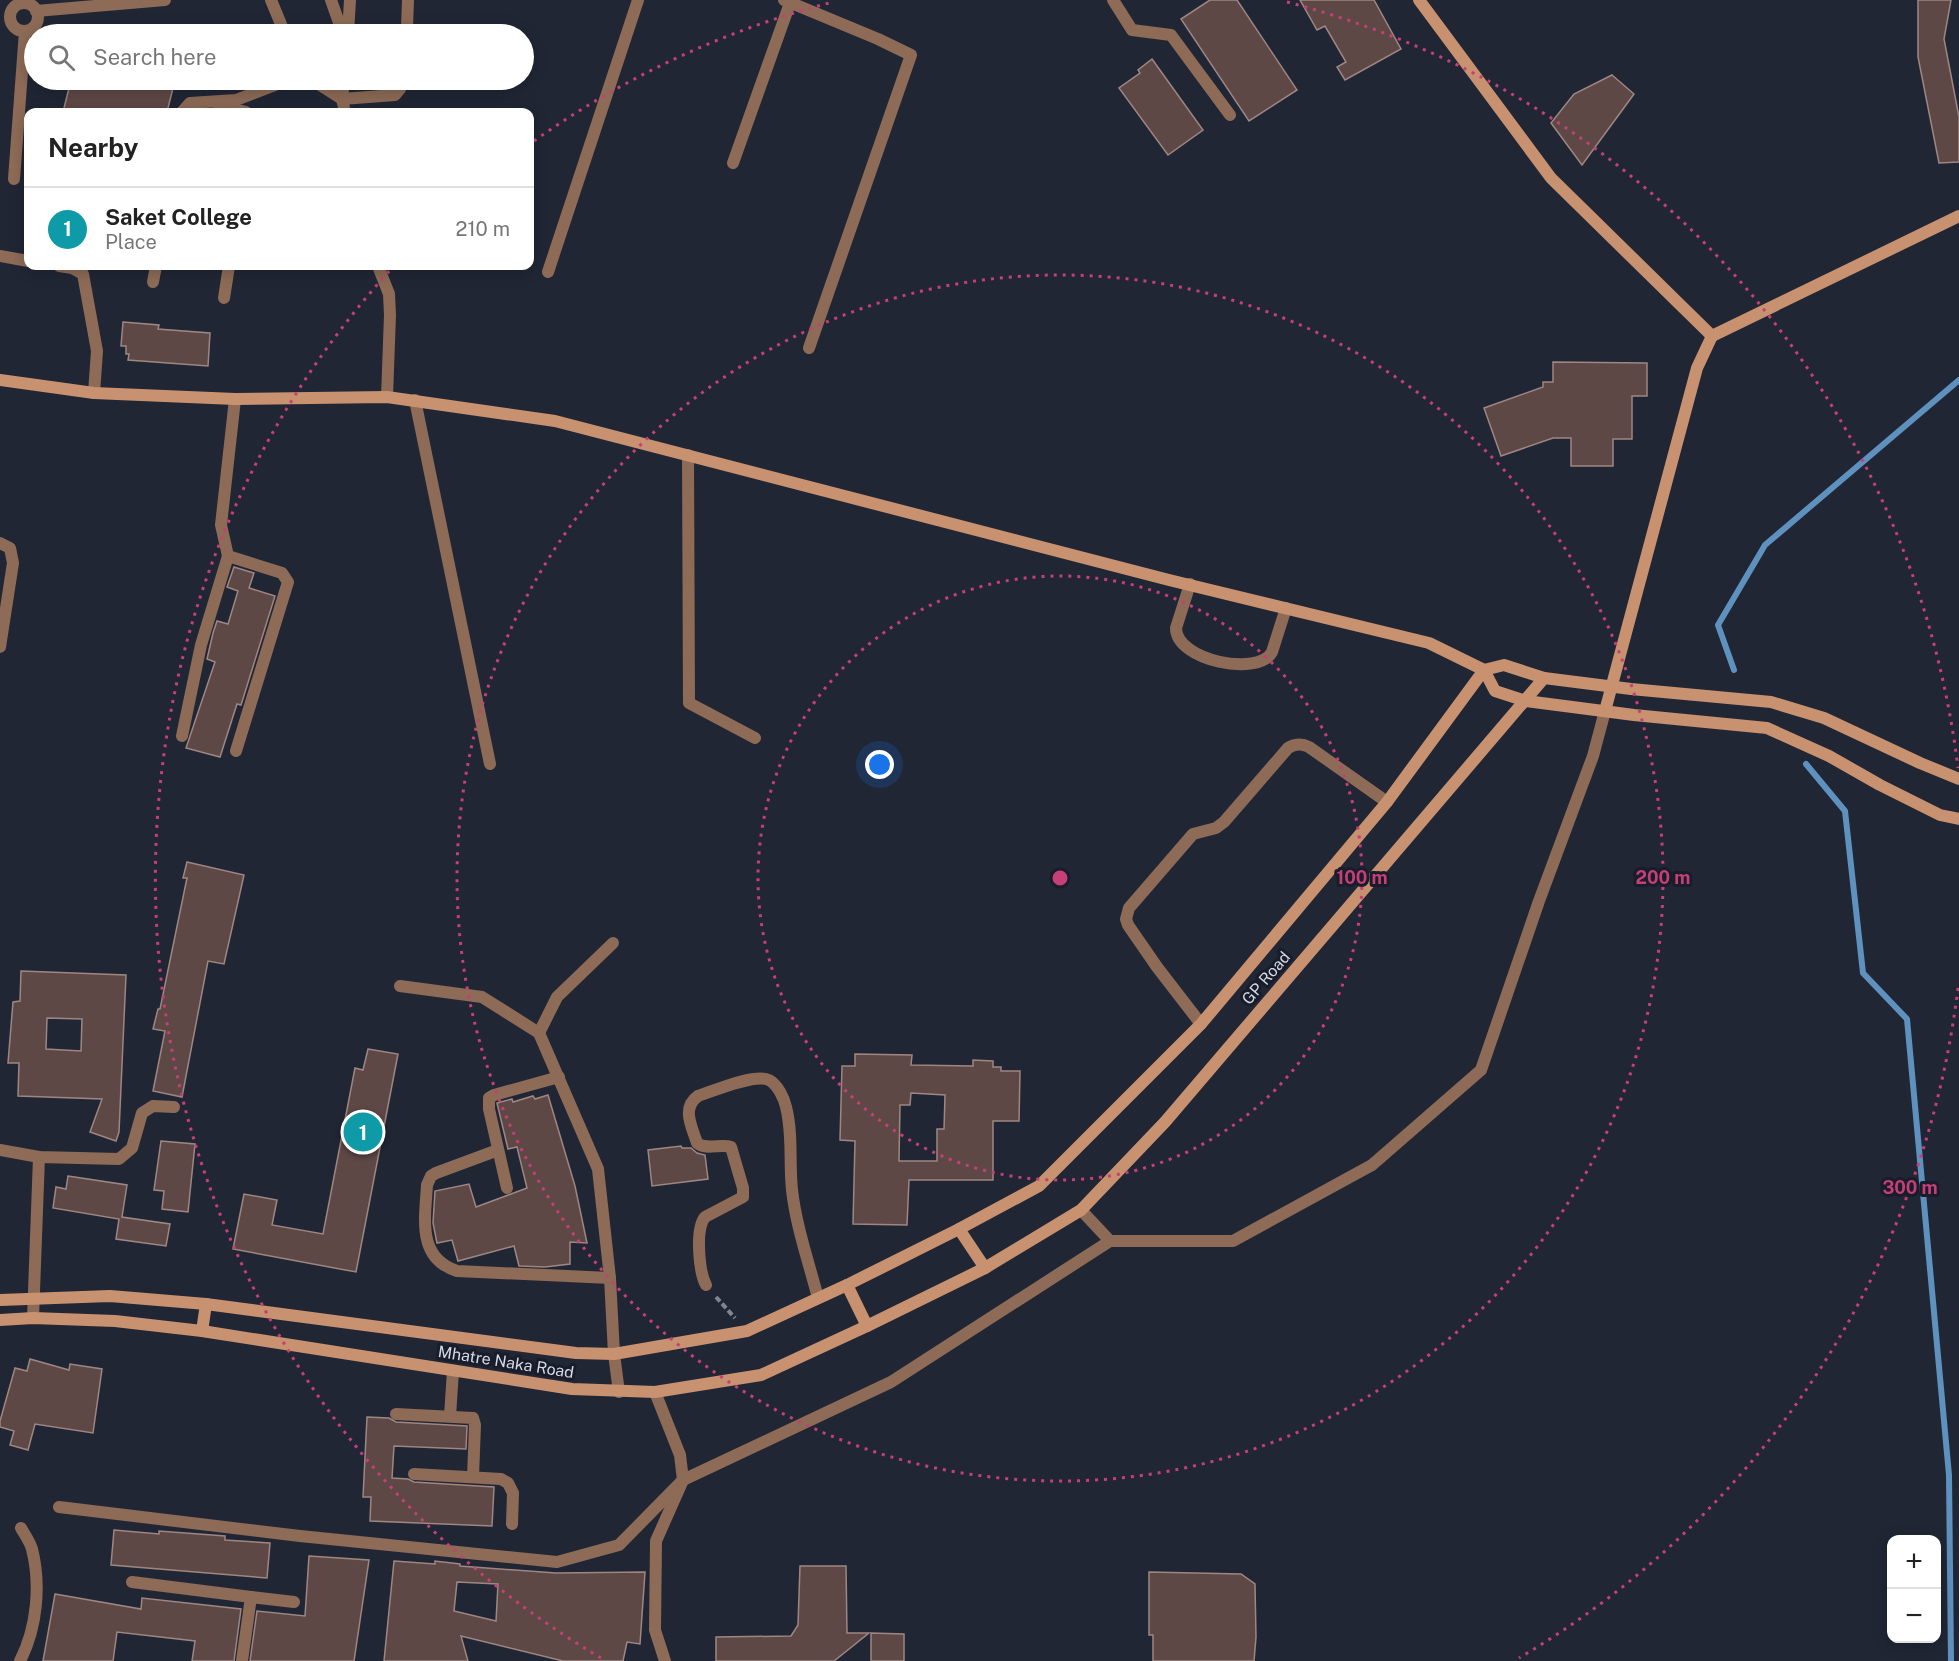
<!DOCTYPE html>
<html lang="en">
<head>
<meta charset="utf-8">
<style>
  body { margin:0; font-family:"Public Sans",sans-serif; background:#f6f6f6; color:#222 }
  .controls { position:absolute; right:18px; bottom:18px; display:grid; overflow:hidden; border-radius:12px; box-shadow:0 3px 15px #0003 }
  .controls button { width:54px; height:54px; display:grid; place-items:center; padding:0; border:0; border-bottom:2px solid #e0e0e0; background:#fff; color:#222; font:30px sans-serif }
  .you { position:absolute; left:880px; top:765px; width:21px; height:21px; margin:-15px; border:4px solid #fff; border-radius:50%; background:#1a73e8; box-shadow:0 0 0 9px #1a73e833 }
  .badge { display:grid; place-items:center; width:39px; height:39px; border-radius:50%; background:#1a73e8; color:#fff; font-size:20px; font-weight:700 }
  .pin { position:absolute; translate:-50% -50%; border:3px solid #fff; box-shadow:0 2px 6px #0006 }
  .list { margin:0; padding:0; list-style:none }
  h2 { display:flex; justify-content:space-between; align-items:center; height:78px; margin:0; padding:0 24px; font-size:26px }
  h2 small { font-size:20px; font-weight:400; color:#767676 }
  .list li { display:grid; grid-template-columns:39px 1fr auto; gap:18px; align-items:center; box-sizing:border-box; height:84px; padding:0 24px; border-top:2px solid #e0e0e0 }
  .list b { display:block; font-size:22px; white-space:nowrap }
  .list p { margin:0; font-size:20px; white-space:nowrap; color:#767676 }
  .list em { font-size:20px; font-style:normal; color:#767676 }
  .icon { flex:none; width:33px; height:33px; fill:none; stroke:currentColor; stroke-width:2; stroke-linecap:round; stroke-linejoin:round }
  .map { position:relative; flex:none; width:1959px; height:1661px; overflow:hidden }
  .search { position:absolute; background:#fff; box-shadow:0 3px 15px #0003; left:24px; top:24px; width:510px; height:66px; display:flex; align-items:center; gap:15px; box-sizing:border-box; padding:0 21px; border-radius:33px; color:#767676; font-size:22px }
  .panel { position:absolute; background:#fff; box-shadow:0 3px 15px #0003; left:24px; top:108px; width:510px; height:162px; border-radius:12px }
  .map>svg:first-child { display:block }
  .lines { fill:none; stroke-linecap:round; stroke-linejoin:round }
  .stream { stroke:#5f91bf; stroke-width:6 }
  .building { fill:#5e4846; stroke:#9e8683; stroke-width:1.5; fill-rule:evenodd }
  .path { stroke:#818591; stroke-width:4; stroke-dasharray:6 3; stroke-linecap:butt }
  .lane { stroke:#8d6b57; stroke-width:12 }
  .street { stroke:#8d6b57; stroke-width:12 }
  .secondary { stroke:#c89271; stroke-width:12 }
  .ring { fill:none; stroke:#c63f76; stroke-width:3; stroke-dasharray:3 6 }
  .labels { text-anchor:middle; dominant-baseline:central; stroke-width:6; stroke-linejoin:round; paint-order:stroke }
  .street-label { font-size:16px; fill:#d5d9e3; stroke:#181c2b }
  .centre { fill:#c63f76; stroke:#181c2b; stroke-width:3 }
  .ring-label { font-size:18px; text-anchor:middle; font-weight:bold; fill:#c63f76; stroke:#181c2b; stroke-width:6; stroke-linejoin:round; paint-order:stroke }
</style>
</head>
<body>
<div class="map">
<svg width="1959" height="1661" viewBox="0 0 1959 1661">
  <rect width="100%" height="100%" fill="#212635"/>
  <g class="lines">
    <g class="stream">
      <path d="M1734,670l-16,-45 47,-80 194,-165"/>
      <path d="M1806,764l39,47 18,162 44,46 42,456 2,186"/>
    </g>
  </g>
  <g class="building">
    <path d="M1210,0h27l60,90 -48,31 -68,-102z"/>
    <path d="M1300,0h74l27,49 -56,31 -8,-13 9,-5 -21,-36 -8,4z"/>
    <path d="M1918,0h33l-7,39 15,78v45l-20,1 -21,-106z"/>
    <path d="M1152,59l51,71 -35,25 -49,-67 21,-15 -2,-3z"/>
    <path d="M1612,75l22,19 -52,71 -31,-42 23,-29z"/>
    <path d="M71,80h104l-8,32h-104z"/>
    <path d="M123,322l36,3 -1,4 52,4 -2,33 -80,-6 1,-6h-3v-8h-5z"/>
    <path d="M1553,362l94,1v33h-15v43h-19v27h-42v-28h-18l-52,18 -17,-48 59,-21v-5h10z"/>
    <path d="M234,567l20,6 -5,15 26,8 -34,109 -4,-1 -17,53 -34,-9 29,-86 -8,-3 6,-26 4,-12 11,3 10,-33 -11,-4z"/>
    <path d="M187,862l57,13 -20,89 -16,-3 -26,136 -29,-6 12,-60 -12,-2 5,-20h2l27,-131h-4z"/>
    <path d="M21,971l105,4 -7,157 -3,9 -26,-9 12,-33 -84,-3 1,-33h-11l5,-61 7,-1zM47,1018l35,1 -1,32 -35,-2z"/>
    <path d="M368,1049l30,5 -42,218 -123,-23 11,-55 33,6 -5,25 51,9 32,-166 8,2z"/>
    <path d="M855,1054l57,1 -1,10 62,1v-6l20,1v6h8v4h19l-1,50h-26v59h-84l-2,45 -54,-1 2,-83 -15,-1 2,-74h13zM911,1093l34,2 -1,34h-7v32h-38l1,-56h10z"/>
    <path d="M548,1095l27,91 12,57 -17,-1v22l-25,3 -26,-1 -5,-20 -56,15 -6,-21 -15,3 -4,-20 2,-32 34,-7 7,23 51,-19 -10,-41 -9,2 -11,-46 15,-4 1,3 20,-6 2,3z"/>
    <path d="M161,1141l34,3 -7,68 -26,-3 2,-18 -10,-1z"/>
    <path d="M681,1146l1,2h9l6,5 8,2 3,24 -56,7 -4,-36z"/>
    <path d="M68,1176l59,9 -5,32 48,7 -4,22 -50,-7 3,-20 -66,-11 3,-21 10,2z"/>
    <path d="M30,1359l39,11 1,-6 32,5 -9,64 -58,-9 -7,26 -18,-5 4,-14 -14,-4v-6l15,-53 12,3z"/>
    <path d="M367,1417l22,1 7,4 71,4 -1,23 -72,-3 -2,32 16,1 6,3 80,5 -2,39 -122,-5 1,-24h-8z"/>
    <path d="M114,1530l45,4v-3l66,5v4l45,3 -3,35 -156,-13z"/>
    <path d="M309,1556l60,4 -15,101h-104l7,-50 48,5z"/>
    <path d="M394,1561l41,3v-3l25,3v2l96,7 89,-1 -5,72 -13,-2 -4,19h-60l-102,-25 7,25h-84zM457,1582l41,2 -2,37 -42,-10z"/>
    <path d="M800,1566h46l1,67h22l-35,28h-118v-24l75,-1 7,-11z"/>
    <path d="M1149,1572l92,2 14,10 1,53 -2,24h-101v-26h-4z"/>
    <path d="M55,1594l86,15 1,-11 99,11 -7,52h-42l3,-20 -78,-9 -4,29h-70z"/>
    <path d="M871,1633l33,1v27h-33z"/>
  </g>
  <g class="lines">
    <path class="path" d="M716,1297l19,21"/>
    <g class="lane">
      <path d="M688,455l1,248 66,35"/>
      <path d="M683,1480l208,-98 219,-141h123l139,-76 109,-95 58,-169 54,-145 12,-45"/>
    </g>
    <g class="street">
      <path d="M271,0l14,34"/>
      <path d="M331,0l12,34"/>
      <path d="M784,0l94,39 33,16 -102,293"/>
      <path d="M1113,0l19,30 39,5 59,80"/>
      <circle cx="24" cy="17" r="14"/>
      <path d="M36,11l129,-11"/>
      <path d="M348,34l2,-34"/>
      <path d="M404,34l3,-7 1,-27"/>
      <path d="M312,80l30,19 53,-4 5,-6 1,-9"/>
      <path d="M344,80l-2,19 3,13"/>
      <path d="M218,105l28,7"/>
      <path d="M182,112l8,-9 46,-3 52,-20"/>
      <path d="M733,163l57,-160"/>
      <path d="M14,179l11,-148"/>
      <path d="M0,256l28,5"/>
      <path d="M59,266l13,2 11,6 14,77 -3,42"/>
      <path d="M378,266l11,28 1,21 -3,82"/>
      <path d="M548,272l90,-272"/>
      <path d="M153,282l3,-16"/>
      <path d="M224,298l5,-32"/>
      <path d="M415,400l75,364"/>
      <path d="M0,543l10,5 3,15 -13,84"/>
      <path d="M228,556l54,17 6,9 -52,169"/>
      <path d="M1190,584l-14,44c0,33 83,49 96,24l14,-44"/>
      <path d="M182,736l19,-91 27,-89 -7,-31 14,-126"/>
      <path d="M400,986l82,11 57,36 59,136 12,109 4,76 5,38"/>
      <path d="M1201,1024l-44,-57 -29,-42 -2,-6 3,-11 64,-74 23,-6 8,-6 64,-74c7,-4 13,-5 21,-1l78,55"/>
      <path d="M539,1033l18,-36 56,-54"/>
      <path d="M0,1150l39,7 80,2 13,-11 10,-35 11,-7 21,1"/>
      <path d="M498,1150l-62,23 -5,3 -4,9c-2,34 -10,73 30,86l153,7"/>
      <path d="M507,1188l-18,-79v-11l5,-3 65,-18"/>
      <path d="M1081,1210l29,31"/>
      <path d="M706,1285c-7,-13 -11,-56 -1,-68l38,-20v-9l-12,-41c-11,-4 -24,4 -34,-4 -5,-16 -16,-35 1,-47 15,-5 57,-23 71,-16 9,5 15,18 17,27 7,27 3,55 6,83 4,36 17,73 26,108"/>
      <path d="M33,1318l6,-161"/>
      <path d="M655,1392l25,63 3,25 -27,61 -1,89 10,31"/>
      <path d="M396,1414l77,4 2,7 -2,52"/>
      <path d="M450,1416l3,-45"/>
      <path d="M414,1474l87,5 7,4 5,10 -1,31"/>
      <path d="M59,1507l241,29 257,26 62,-17 64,-65"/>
      <path d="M132,1582l119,15"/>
      <path d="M20,1661c17,-33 21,-76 12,-112 -2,-7 -7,-14 -11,-21"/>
      <path d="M242,1661l9,-64 43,5"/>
    </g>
    <g class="secondary">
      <path d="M1419,0l132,178 161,158 247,-120"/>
      <path d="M0,380l94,13 141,6 152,-2 168,24 614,159 260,63 55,27 11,21 31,10 108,14 133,13 62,28 51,29 60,30 19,4"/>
      <path d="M1484,670l20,-5 40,13 87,11 140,13 53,16 96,45 39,16"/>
      <path d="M1605,711l92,-343 15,-32"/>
      <path d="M959,1229l26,39"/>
      <path d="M847,1285l20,41"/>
      <path d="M0,1300l110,-4 96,8 370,49 38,1 133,-23 100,-46 112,-56 80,-43 162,-162 186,-222 97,-132"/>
      <path d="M0,1320l33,-2 82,3 87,10 370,58 83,3 106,-17 106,-49 118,-58 96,-58 84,-88 379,-444"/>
      <path d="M202,1331l4,-27"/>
    </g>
  </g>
  <g class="ring">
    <circle cx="1060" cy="878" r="302"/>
    <circle cx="1060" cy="878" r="603"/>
    <path d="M1958 988A905 905 0 0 1 1519 1658M601 1658A905 905 0 0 1 393 267M534 141A905 905 0 0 1 833 2M1287 2A905 905 0 0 1 1958 768"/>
  </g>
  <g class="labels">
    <g class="street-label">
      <text transform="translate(1266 978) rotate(-49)">GP Road</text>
      <text transform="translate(506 1362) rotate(9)">Mhatre Naka Road</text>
    </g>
  </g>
  <circle cx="1060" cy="878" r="9" class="centre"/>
  <g class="ring-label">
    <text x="1362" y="884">100 m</text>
    <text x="1663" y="884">200 m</text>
    <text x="1910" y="1194">300 m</text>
  </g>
</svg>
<div class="controls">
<button>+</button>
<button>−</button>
</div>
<div class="you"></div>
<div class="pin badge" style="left:363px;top:1132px;background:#0f9aa8">1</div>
<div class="search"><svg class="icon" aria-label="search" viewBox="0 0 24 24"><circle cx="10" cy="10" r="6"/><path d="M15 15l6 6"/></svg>Search here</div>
<section class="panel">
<h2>Nearby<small></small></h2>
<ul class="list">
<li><span class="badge" style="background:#0f9aa8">1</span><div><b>Saket College</b><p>Place</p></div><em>210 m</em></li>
</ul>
</section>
</div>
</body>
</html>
